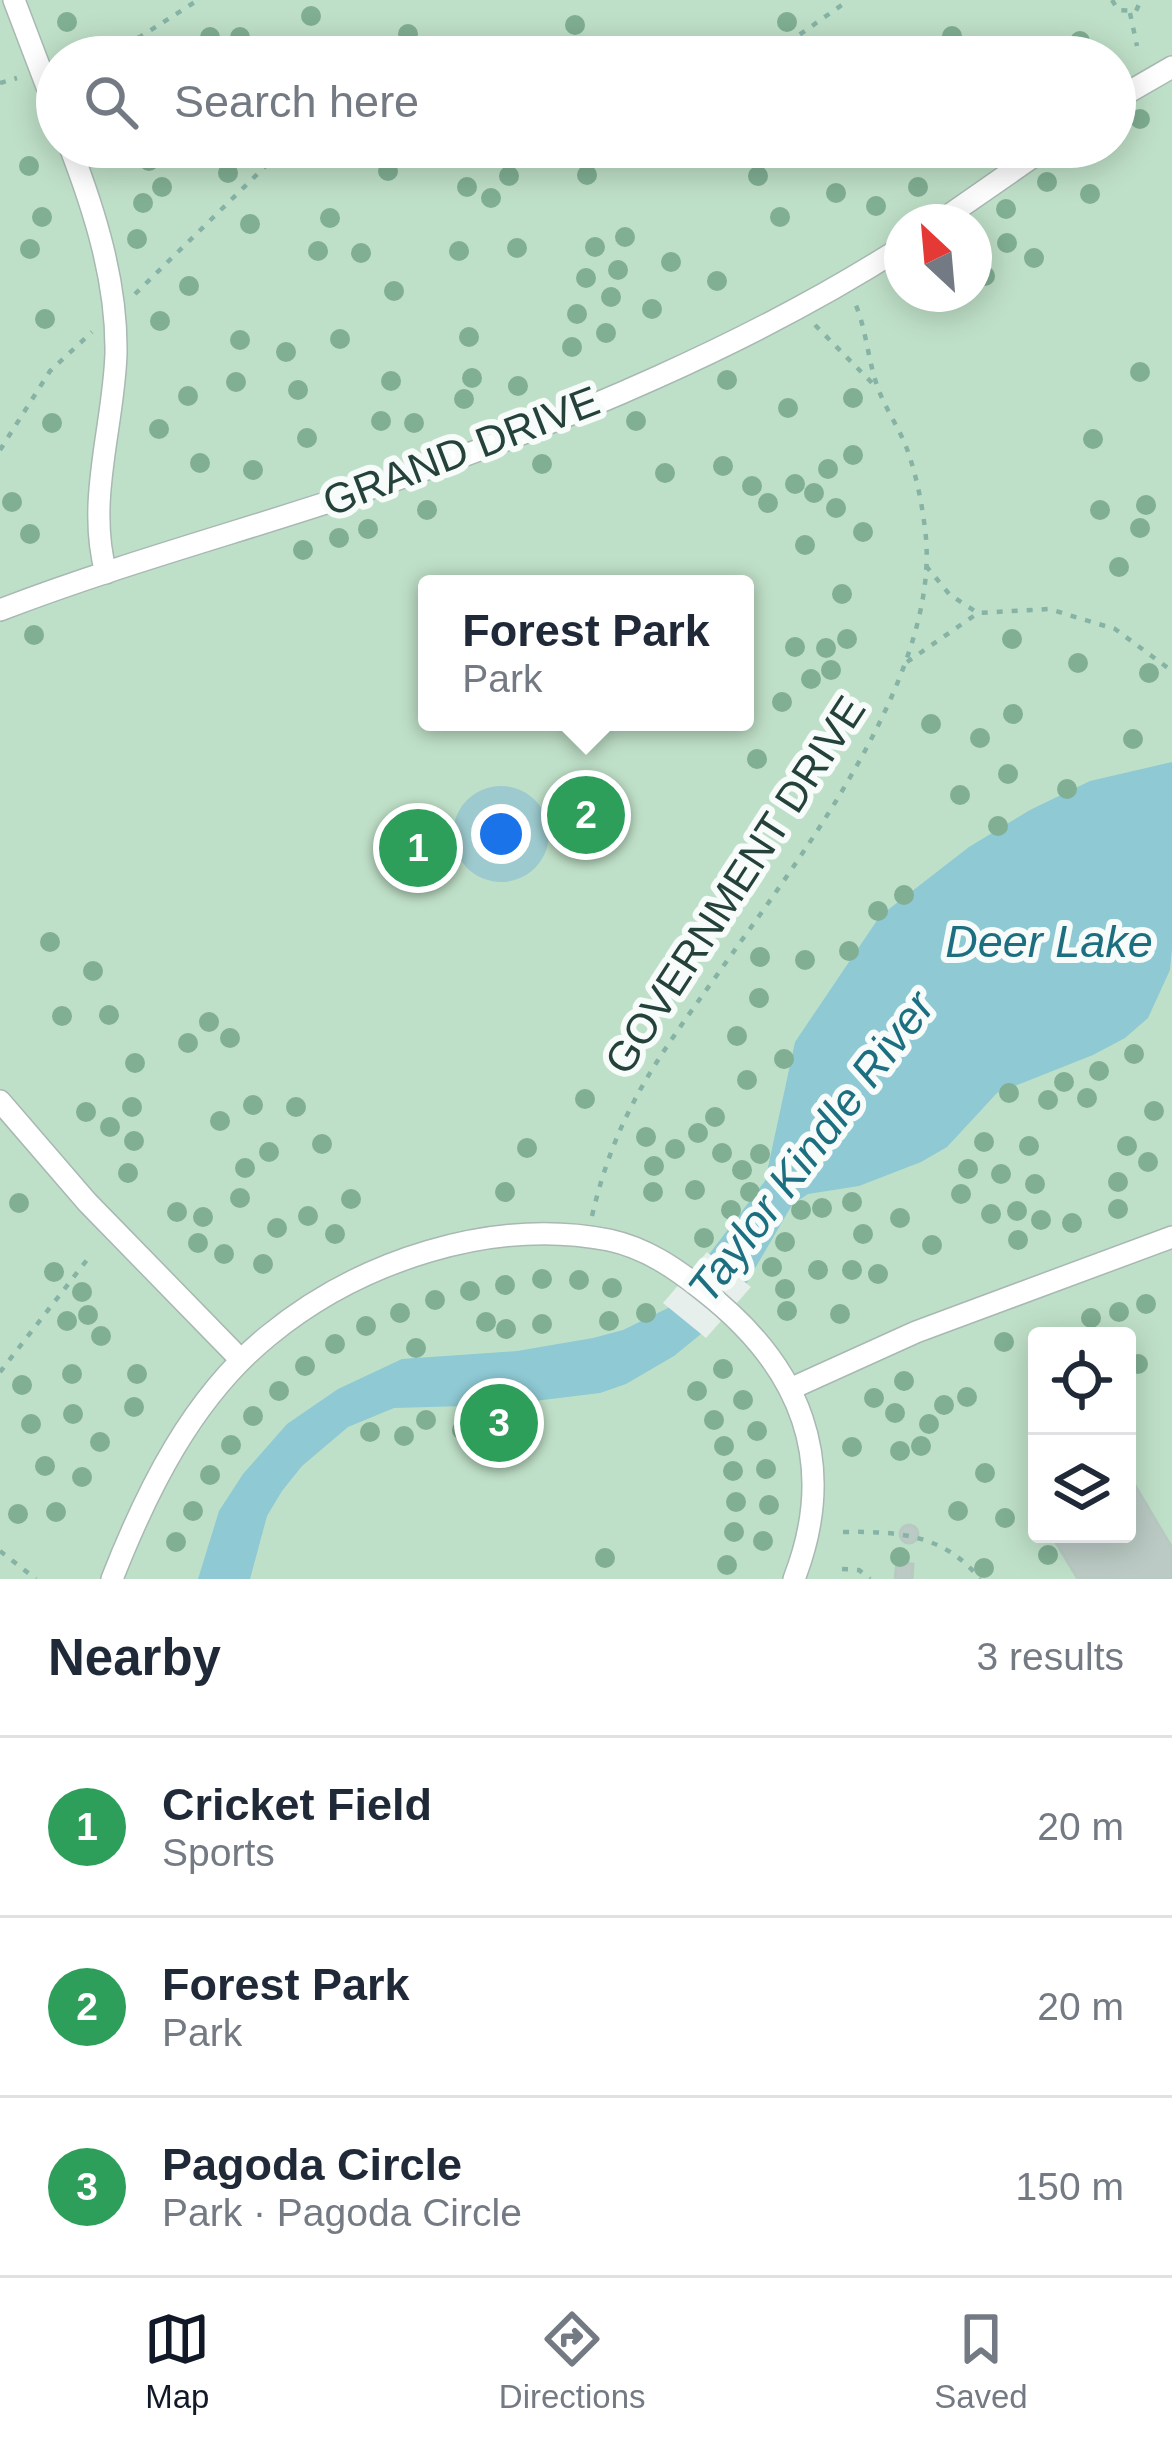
<!DOCTYPE html>
<html lang="en">
<head>
<meta charset="utf-8">
<style>
  body { margin:0; font-family:Arial,sans-serif; background:#f2f2f3; color:#1f2937 }
  .controls { position:absolute; right:36px; bottom:36px; display:grid; overflow:hidden; border-radius:12px; box-shadow:0 6px 30px #0003 }
  .controls button { width:108px; height:108px; display:grid; place-items:center; padding:0; border:0; border-bottom:3px solid #e0e1e3; background:#fff; color:#1f2937; font:60px sans-serif }
  .compass { position:absolute; left:884px; top:204px; width:108px; height:108px; border-radius:50%; background:#fff; box-shadow:0 6px 30px #0003; rotate:334deg }
  .you { position:absolute; left:501px; top:834px; width:42px; height:42px; margin:-30px; border:9px solid #fff; border-radius:50%; background:#1a73e8; box-shadow:0 0 0 18px #1a73e833 }
  .badge { display:grid; place-items:center; width:78px; height:78px; border-radius:50%; background:#111827; color:#fff; font-size:39px; font-weight:700 }
  .pin { position:absolute; translate:-50% -50%; border:6px solid #fff; box-shadow:0 3px 12px #0006 }
  .popup { position:absolute; left:418px; top:575px; width:336px; height:156px; box-sizing:border-box; display:grid; place-content:center; border-radius:12px; background:#fff; filter:drop-shadow(0 3px 9px #0005); font-size:39px; white-space:nowrap; color:#747a83 }
  .popup b { font-size:45px; color:#1f2937 }
  .popup::after { content:''; position:absolute; left:50%; top:100%; margin-left:-24px; border:24px solid transparent; border-top-color:#fff }
  .list { margin:0; padding:0; list-style:none }
  h2 { display:flex; justify-content:space-between; align-items:center; height:156px; margin:0; padding:0 48px; font-size:51px }
  h2 small { font-size:39px; font-weight:400; color:#747a83 }
  .list li { display:grid; grid-template-columns:78px 1fr auto; gap:36px; align-items:center; box-sizing:border-box; height:180px; padding:0 48px; border-top:3px solid #e0e1e3 }
  .list b { display:block; font-size:45px; white-space:nowrap }
  .list p { margin:0; font-size:39px; white-space:nowrap; color:#747a83 }
  .list em { font-size:39px; font-style:normal; color:#747a83 }
  .icon { flex:none; width:66px; height:66px; fill:none; stroke:currentColor; stroke-width:2; stroke-linecap:round; stroke-linejoin:round }
  .map { position:relative; flex:none; width:1172px; height:1579px; overflow:hidden }
  .search { position:absolute; background:#fff; box-shadow:0 6px 30px #0003; left:36px; right:36px; top:36px; height:132px; display:flex; align-items:center; gap:30px; box-sizing:border-box; padding:0 42px; border-radius:66px; color:#747a83; font-size:45px }
  .sheet { height:696px; background:#fff }
  nav { display:flex; justify-content:space-around; align-items:center; box-sizing:border-box; height:168px; border-top:3px solid #e0e1e3; background:#fff; font-size:33px; color:#747a83 }
  nav a { display:grid; justify-items:center; gap:6px }
  nav .on { color:#111827 }
  .map>svg:first-child { display:block }
  .green { fill:#bfe0c8; fill-rule:evenodd }
  .water { fill:#8ec9d4 }
  .pier { fill:#e6efeb }
  .building { fill:#bbcac4; stroke:#b8c9c2; stroke-width:3 }
  .lines { fill:none; stroke-linecap:round; stroke-linejoin:round }
  .minor-casing { stroke:#a8b8b2; stroke-width:24 }
  .path { stroke:#86b3a5; stroke-width:4.5; stroke-dasharray:6 9; stroke-linecap:butt }
  .minor { stroke:#fff; stroke-width:21 }
  .tree { fill:#80af93 }
  .labels { text-anchor:middle; dominant-baseline:central; stroke-width:12; stroke-linejoin:round; paint-order:stroke }
  .street-label { font-size:42px; fill:#24423a; stroke:#f7fbf9 }
  .water-label { font-size:45px; font-style:italic; fill:#1c6f80; stroke:#f7fbf9 }
</style>
</head>
<body>
<div class="map">
<svg width="1172" height="1579" viewBox="0 0 1172 1579">
  <rect width="100%" height="100%" fill="#e6efeb"/>
  <path class="green" d="M0,0h1172v1579h-1172zM57,57h1058v90h-1058zM902,222h72v72h-72zM427,584h318v138h-318zM1037,1336h90v198h-90z"/>
  <path class="water" d="M1172,762v186l-2,22 -22,48 -23,20 -32,17 -96,38 -50,54 -26,15 -62,24 -51,8 -16,11 -46,79 -45,50 -27,22 -48,28 -26,9 -99,12 -107,3 -46,19 -46,39 -20,25 -15,25 -17,63h-52l21,-68 24,-37 44,-50 51,-35 64,-30 115,-8 76,-13 30,-8 45,-22 97,-127 30,-139 85,-126 89,-69 61,-37 60,-29z"/>
  <path class="pier" d="M707,1252l44,35 -45,51 -43,-35z"/>
  <g class="building">
    <path d="M1127,1472l45,76v31h-94l-27,-45h76z"/>
    <circle cx="909" cy="1534" r="9"/>
    <path d="M897,1562l16,2 -1,15h-17z"/>
  </g>
  <g class="lines">
    <g class="minor-casing">
      <g id="minor">
        <path d="M14,0l43,113"/>
        <path d="M1115,100l57,-33"/>
        <path d="M70,147c25,65 47,135 46,206 -2,72 -30,148 -10,220"/>
        <path d="M939,222l108,-75"/>
        <path d="M0,610c130,-50 266,-85 398,-131 167,-57 356,-137 504,-232"/>
        <path d="M0,1101l87,101 154,158"/>
        <path d="M790,1389l126,-57 256,-95"/>
        <path d="M112,1579c35,-89 80,-181 156,-243 91,-75 224,-119 341,-96 37,8 66,28 95,51 96,75 136,170 90,288"/>
      </g>
    </g>
    <g class="path">
      <path d="M1112,0l6,10 18,1 5,-11"/>
      <path d="M1130,13l7,33"/>
      <path d="M81,57l59,-20 58,-37"/>
      <path d="M761,57l28,-15 60,-42"/>
      <path d="M0,83l17,-5"/>
      <path d="M135,294l150,-147"/>
      <path d="M815,325l63,64"/>
      <path d="M0,450l50,-79 42,-39"/>
      <path d="M926,566l24,29 28,18"/>
      <path d="M907,662l71,-49 71,-4 66,20 57,42"/>
      <path d="M592,1216c24,-103 65,-157 125,-241 79,-112 221,-295 209,-437 -3,-30 -9,-61 -19,-89 -8,-21 -20,-38 -28,-58 -11,-28 -12,-60 -24,-88"/>
      <path d="M0,1372l90,-116"/>
      <path d="M843,1532c54,-1 101,2 137,47"/>
      <path d="M0,1551l36,28"/>
      <path d="M842,1569l17,1 11,9"/>
    </g>
    <use href="#minor" class="minor"/>
  </g>
  <g class="tree">
    <circle cx="311" cy="16" r="10"/>
    <circle cx="67" cy="22" r="10"/>
    <circle cx="787" cy="22" r="10"/>
    <circle cx="575" cy="25" r="10"/>
    <circle cx="408" cy="34" r="10"/>
    <circle cx="952" cy="36" r="10"/>
    <circle cx="210" cy="37" r="10"/>
    <circle cx="240" cy="37" r="10"/>
    <circle cx="1080" cy="41" r="10"/>
    <circle cx="522" cy="46" r="10"/>
    <circle cx="1140" cy="119" r="10"/>
    <circle cx="149" cy="161" r="10"/>
    <circle cx="29" cy="166" r="10"/>
    <circle cx="388" cy="171" r="10"/>
    <circle cx="228" cy="173" r="10"/>
    <circle cx="587" cy="175" r="10"/>
    <circle cx="509" cy="176" r="10"/>
    <circle cx="758" cy="176" r="10"/>
    <circle cx="1047" cy="182" r="10"/>
    <circle cx="162" cy="187" r="10"/>
    <circle cx="467" cy="187" r="10"/>
    <circle cx="918" cy="187" r="10"/>
    <circle cx="836" cy="193" r="10"/>
    <circle cx="1090" cy="194" r="10"/>
    <circle cx="491" cy="198" r="10"/>
    <circle cx="143" cy="203" r="10"/>
    <circle cx="876" cy="206" r="10"/>
    <circle cx="1006" cy="209" r="10"/>
    <circle cx="42" cy="217" r="10"/>
    <circle cx="780" cy="217" r="10"/>
    <circle cx="330" cy="218" r="10"/>
    <circle cx="250" cy="224" r="10"/>
    <circle cx="625" cy="237" r="10"/>
    <circle cx="137" cy="239" r="10"/>
    <circle cx="1007" cy="243" r="10"/>
    <circle cx="595" cy="247" r="10"/>
    <circle cx="517" cy="248" r="10"/>
    <circle cx="30" cy="249" r="10"/>
    <circle cx="318" cy="251" r="10"/>
    <circle cx="459" cy="251" r="10"/>
    <circle cx="361" cy="253" r="10"/>
    <circle cx="1034" cy="258" r="10"/>
    <circle cx="671" cy="262" r="10"/>
    <circle cx="618" cy="270" r="10"/>
    <circle cx="985" cy="276" r="10"/>
    <circle cx="586" cy="278" r="10"/>
    <circle cx="717" cy="281" r="10"/>
    <circle cx="189" cy="286" r="10"/>
    <circle cx="394" cy="291" r="10"/>
    <circle cx="611" cy="297" r="10"/>
    <circle cx="652" cy="309" r="10"/>
    <circle cx="577" cy="314" r="10"/>
    <circle cx="45" cy="319" r="10"/>
    <circle cx="160" cy="321" r="10"/>
    <circle cx="606" cy="333" r="10"/>
    <circle cx="469" cy="337" r="10"/>
    <circle cx="340" cy="339" r="10"/>
    <circle cx="240" cy="340" r="10"/>
    <circle cx="572" cy="347" r="10"/>
    <circle cx="286" cy="352" r="10"/>
    <circle cx="1140" cy="372" r="10"/>
    <circle cx="472" cy="378" r="10"/>
    <circle cx="727" cy="380" r="10"/>
    <circle cx="391" cy="381" r="10"/>
    <circle cx="236" cy="382" r="10"/>
    <circle cx="518" cy="386" r="10"/>
    <circle cx="298" cy="390" r="10"/>
    <circle cx="188" cy="396" r="10"/>
    <circle cx="853" cy="398" r="10"/>
    <circle cx="464" cy="399" r="10"/>
    <circle cx="788" cy="408" r="10"/>
    <circle cx="381" cy="421" r="10"/>
    <circle cx="636" cy="421" r="10"/>
    <circle cx="52" cy="423" r="10"/>
    <circle cx="414" cy="423" r="10"/>
    <circle cx="159" cy="429" r="10"/>
    <circle cx="307" cy="438" r="10"/>
    <circle cx="1093" cy="439" r="10"/>
    <circle cx="853" cy="455" r="10"/>
    <circle cx="200" cy="463" r="10"/>
    <circle cx="542" cy="464" r="10"/>
    <circle cx="723" cy="466" r="10"/>
    <circle cx="828" cy="469" r="10"/>
    <circle cx="253" cy="470" r="10"/>
    <circle cx="665" cy="473" r="10"/>
    <circle cx="795" cy="484" r="10"/>
    <circle cx="752" cy="486" r="10"/>
    <circle cx="814" cy="493" r="10"/>
    <circle cx="12" cy="502" r="10"/>
    <circle cx="768" cy="503" r="10"/>
    <circle cx="1146" cy="505" r="10"/>
    <circle cx="836" cy="508" r="10"/>
    <circle cx="427" cy="510" r="10"/>
    <circle cx="1100" cy="510" r="10"/>
    <circle cx="1140" cy="528" r="10"/>
    <circle cx="368" cy="529" r="10"/>
    <circle cx="863" cy="532" r="10"/>
    <circle cx="30" cy="534" r="10"/>
    <circle cx="339" cy="538" r="10"/>
    <circle cx="805" cy="545" r="10"/>
    <circle cx="303" cy="550" r="10"/>
    <circle cx="1119" cy="567" r="10"/>
    <circle cx="842" cy="594" r="10"/>
    <circle cx="34" cy="635" r="10"/>
    <circle cx="847" cy="639" r="10"/>
    <circle cx="1012" cy="639" r="10"/>
    <circle cx="795" cy="647" r="10"/>
    <circle cx="826" cy="648" r="10"/>
    <circle cx="1078" cy="663" r="10"/>
    <circle cx="831" cy="670" r="10"/>
    <circle cx="1149" cy="673" r="10"/>
    <circle cx="811" cy="679" r="10"/>
    <circle cx="782" cy="702" r="10"/>
    <circle cx="1013" cy="714" r="10"/>
    <circle cx="931" cy="724" r="10"/>
    <circle cx="980" cy="738" r="10"/>
    <circle cx="1133" cy="739" r="10"/>
    <circle cx="757" cy="759" r="10"/>
    <circle cx="809" cy="773" r="10"/>
    <circle cx="1008" cy="774" r="10"/>
    <circle cx="1067" cy="789" r="10"/>
    <circle cx="960" cy="795" r="10"/>
    <circle cx="998" cy="826" r="10"/>
    <circle cx="904" cy="895" r="10"/>
    <circle cx="878" cy="911" r="10"/>
    <circle cx="50" cy="942" r="10"/>
    <circle cx="849" cy="951" r="10"/>
    <circle cx="760" cy="957" r="10"/>
    <circle cx="805" cy="960" r="10"/>
    <circle cx="93" cy="971" r="10"/>
    <circle cx="759" cy="998" r="10"/>
    <circle cx="109" cy="1015" r="10"/>
    <circle cx="62" cy="1016" r="10"/>
    <circle cx="209" cy="1022" r="10"/>
    <circle cx="737" cy="1036" r="10"/>
    <circle cx="230" cy="1038" r="10"/>
    <circle cx="188" cy="1043" r="10"/>
    <circle cx="1134" cy="1054" r="10"/>
    <circle cx="784" cy="1059" r="10"/>
    <circle cx="135" cy="1063" r="10"/>
    <circle cx="1099" cy="1071" r="10"/>
    <circle cx="747" cy="1080" r="10"/>
    <circle cx="1064" cy="1082" r="10"/>
    <circle cx="1009" cy="1093" r="10"/>
    <circle cx="1087" cy="1098" r="10"/>
    <circle cx="585" cy="1099" r="10"/>
    <circle cx="1048" cy="1100" r="10"/>
    <circle cx="253" cy="1105" r="10"/>
    <circle cx="132" cy="1107" r="10"/>
    <circle cx="296" cy="1107" r="10"/>
    <circle cx="1154" cy="1111" r="10"/>
    <circle cx="86" cy="1112" r="10"/>
    <circle cx="715" cy="1117" r="10"/>
    <circle cx="220" cy="1121" r="10"/>
    <circle cx="110" cy="1127" r="10"/>
    <circle cx="698" cy="1133" r="10"/>
    <circle cx="646" cy="1137" r="10"/>
    <circle cx="134" cy="1141" r="10"/>
    <circle cx="984" cy="1142" r="10"/>
    <circle cx="322" cy="1144" r="10"/>
    <circle cx="1029" cy="1146" r="10"/>
    <circle cx="1127" cy="1146" r="10"/>
    <circle cx="527" cy="1148" r="10"/>
    <circle cx="675" cy="1149" r="10"/>
    <circle cx="269" cy="1152" r="10"/>
    <circle cx="722" cy="1153" r="10"/>
    <circle cx="760" cy="1154" r="10"/>
    <circle cx="1148" cy="1162" r="10"/>
    <circle cx="654" cy="1166" r="10"/>
    <circle cx="245" cy="1168" r="10"/>
    <circle cx="968" cy="1169" r="10"/>
    <circle cx="742" cy="1170" r="10"/>
    <circle cx="128" cy="1173" r="10"/>
    <circle cx="1001" cy="1174" r="10"/>
    <circle cx="1118" cy="1182" r="10"/>
    <circle cx="1035" cy="1184" r="10"/>
    <circle cx="695" cy="1190" r="10"/>
    <circle cx="505" cy="1192" r="10"/>
    <circle cx="653" cy="1192" r="10"/>
    <circle cx="750" cy="1192" r="10"/>
    <circle cx="961" cy="1194" r="10"/>
    <circle cx="240" cy="1198" r="10"/>
    <circle cx="351" cy="1199" r="10"/>
    <circle cx="852" cy="1202" r="10"/>
    <circle cx="19" cy="1203" r="10"/>
    <circle cx="822" cy="1208" r="10"/>
    <circle cx="1118" cy="1209" r="10"/>
    <circle cx="731" cy="1210" r="10"/>
    <circle cx="801" cy="1210" r="10"/>
    <circle cx="1017" cy="1211" r="10"/>
    <circle cx="177" cy="1212" r="10"/>
    <circle cx="991" cy="1214" r="10"/>
    <circle cx="308" cy="1216" r="10"/>
    <circle cx="203" cy="1217" r="10"/>
    <circle cx="900" cy="1218" r="10"/>
    <circle cx="1041" cy="1220" r="10"/>
    <circle cx="1072" cy="1223" r="10"/>
    <circle cx="277" cy="1228" r="10"/>
    <circle cx="335" cy="1234" r="10"/>
    <circle cx="863" cy="1234" r="10"/>
    <circle cx="704" cy="1238" r="10"/>
    <circle cx="1018" cy="1240" r="10"/>
    <circle cx="785" cy="1242" r="10"/>
    <circle cx="198" cy="1243" r="10"/>
    <circle cx="932" cy="1245" r="10"/>
    <circle cx="224" cy="1254" r="10"/>
    <circle cx="263" cy="1264" r="10"/>
    <circle cx="772" cy="1267" r="10"/>
    <circle cx="818" cy="1270" r="10"/>
    <circle cx="852" cy="1270" r="10"/>
    <circle cx="54" cy="1272" r="10"/>
    <circle cx="878" cy="1274" r="10"/>
    <circle cx="542" cy="1279" r="10"/>
    <circle cx="579" cy="1280" r="10"/>
    <circle cx="505" cy="1285" r="10"/>
    <circle cx="612" cy="1288" r="10"/>
    <circle cx="785" cy="1289" r="10"/>
    <circle cx="470" cy="1291" r="10"/>
    <circle cx="82" cy="1292" r="10"/>
    <circle cx="435" cy="1300" r="10"/>
    <circle cx="1146" cy="1304" r="10"/>
    <circle cx="787" cy="1311" r="10"/>
    <circle cx="1119" cy="1312" r="10"/>
    <circle cx="400" cy="1313" r="10"/>
    <circle cx="646" cy="1313" r="10"/>
    <circle cx="840" cy="1314" r="10"/>
    <circle cx="88" cy="1315" r="10"/>
    <circle cx="1091" cy="1318" r="10"/>
    <circle cx="67" cy="1321" r="10"/>
    <circle cx="609" cy="1321" r="10"/>
    <circle cx="486" cy="1322" r="10"/>
    <circle cx="542" cy="1324" r="10"/>
    <circle cx="366" cy="1326" r="10"/>
    <circle cx="506" cy="1329" r="10"/>
    <circle cx="101" cy="1336" r="10"/>
    <circle cx="1004" cy="1342" r="10"/>
    <circle cx="335" cy="1344" r="10"/>
    <circle cx="416" cy="1348" r="10"/>
    <circle cx="1138" cy="1364" r="10"/>
    <circle cx="305" cy="1366" r="10"/>
    <circle cx="723" cy="1369" r="10"/>
    <circle cx="72" cy="1374" r="10"/>
    <circle cx="137" cy="1374" r="10"/>
    <circle cx="904" cy="1381" r="10"/>
    <circle cx="22" cy="1385" r="10"/>
    <circle cx="279" cy="1391" r="10"/>
    <circle cx="697" cy="1391" r="10"/>
    <circle cx="967" cy="1397" r="10"/>
    <circle cx="874" cy="1398" r="10"/>
    <circle cx="743" cy="1400" r="10"/>
    <circle cx="944" cy="1405" r="10"/>
    <circle cx="134" cy="1407" r="10"/>
    <circle cx="895" cy="1413" r="10"/>
    <circle cx="73" cy="1414" r="10"/>
    <circle cx="253" cy="1416" r="10"/>
    <circle cx="426" cy="1420" r="10"/>
    <circle cx="714" cy="1420" r="10"/>
    <circle cx="31" cy="1424" r="10"/>
    <circle cx="499" cy="1424" r="10"/>
    <circle cx="929" cy="1424" r="10"/>
    <circle cx="462" cy="1430" r="10"/>
    <circle cx="757" cy="1431" r="10"/>
    <circle cx="370" cy="1432" r="10"/>
    <circle cx="404" cy="1436" r="10"/>
    <circle cx="100" cy="1442" r="10"/>
    <circle cx="231" cy="1445" r="10"/>
    <circle cx="724" cy="1446" r="10"/>
    <circle cx="921" cy="1446" r="10"/>
    <circle cx="852" cy="1447" r="10"/>
    <circle cx="900" cy="1451" r="10"/>
    <circle cx="45" cy="1466" r="10"/>
    <circle cx="766" cy="1469" r="10"/>
    <circle cx="733" cy="1471" r="10"/>
    <circle cx="985" cy="1473" r="10"/>
    <circle cx="210" cy="1475" r="10"/>
    <circle cx="82" cy="1477" r="10"/>
    <circle cx="736" cy="1502" r="10"/>
    <circle cx="769" cy="1505" r="10"/>
    <circle cx="193" cy="1511" r="10"/>
    <circle cx="958" cy="1511" r="10"/>
    <circle cx="56" cy="1512" r="10"/>
    <circle cx="18" cy="1514" r="10"/>
    <circle cx="1005" cy="1518" r="10"/>
    <circle cx="734" cy="1532" r="10"/>
    <circle cx="763" cy="1541" r="10"/>
    <circle cx="176" cy="1542" r="10"/>
    <circle cx="1048" cy="1555" r="10"/>
    <circle cx="900" cy="1557" r="10"/>
    <circle cx="605" cy="1558" r="10"/>
    <circle cx="727" cy="1565" r="10"/>
    <circle cx="984" cy="1568" r="10"/>
  </g>
  <g class="labels">
    <g class="street-label">
      <text transform="translate(461 451) rotate(-21)">GRAND DRIVE</text>
      <text transform="translate(735 885) rotate(-57)">GOVERNMENT DRIVE</text>
    </g>
    <g class="water-label">
      <text x="1049" y="941">Deer Lake</text>
      <text transform="translate(811 1147) rotate(-53)">Taylor Kindle River</text>
    </g>
  </g>
</svg>
<div class="controls">
<button><svg class="icon" aria-label="locate" viewBox="0 0 24 24"><circle cx="12" cy="12" r="6"/><path d="M12 2v4M12 18v4M2 12h4M18 12h4"/></svg></button>
<button><svg class="icon" aria-label="layers" viewBox="0 0 24 24"><path d="M12 4l9 5-9 5-9-5zM3 14l9 5 9-5"/></svg></button>
</div>
<svg class="compass" viewBox="-18 -18 36 36"><path d="M0-13l5 13h-10z" fill="#e53935"/><path d="M0 13l5-13h-10z" fill="#747a83"/></svg>
<div class="you"></div>
<div class="pin badge" style="left:418px;top:848px;background:#2e9e5b">1</div>
<div class="pin badge" style="left:586px;top:815px;background:#2e9e5b">2</div>
<div class="popup"><b>Forest Park</b>Park</div>
<div class="pin badge" style="left:499px;top:1423px;background:#2e9e5b">3</div>
<div class="search"><svg class="icon" aria-label="search" viewBox="0 0 24 24"><circle cx="10" cy="10" r="6"/><path d="M15 15l6 6"/></svg>Search here</div>
</div>
<section class="sheet">
<h2>Nearby<small>3 results</small></h2>
<ul class="list">
<li><span class="badge" style="background:#2e9e5b">1</span><div><b>Cricket Field</b><p>Sports</p></div><em>20 m</em></li>
<li><span class="badge" style="background:#2e9e5b">2</span><div><b>Forest Park</b><p>Park</p></div><em>20 m</em></li>
<li><span class="badge" style="background:#2e9e5b">3</span><div><b>Pagoda Circle</b><p>Park · Pagoda Circle</p></div><em>150 m</em></li>
</ul>
</section>
<nav>
<a class="on"><svg class="icon" aria-label="map" viewBox="0 0 24 24"><path d="M3 6l6-2 6 2 6-2v14l-6 2-6-2-6 2zM9 4v14M15 6v14"/></svg>Map</a>
<a><svg class="icon" aria-label="directions" viewBox="0 0 24 24"><path d="M12 3l9 9-9 9-9-9zM9 14v-3h6M13 9l2 2-2 2"/></svg>Directions</a>
<a><svg class="icon" aria-label="saved" viewBox="0 0 24 24"><path d="M7 4h10v16l-5-4-5 4z"/></svg>Saved</a>
</nav>
</body>
</html>
